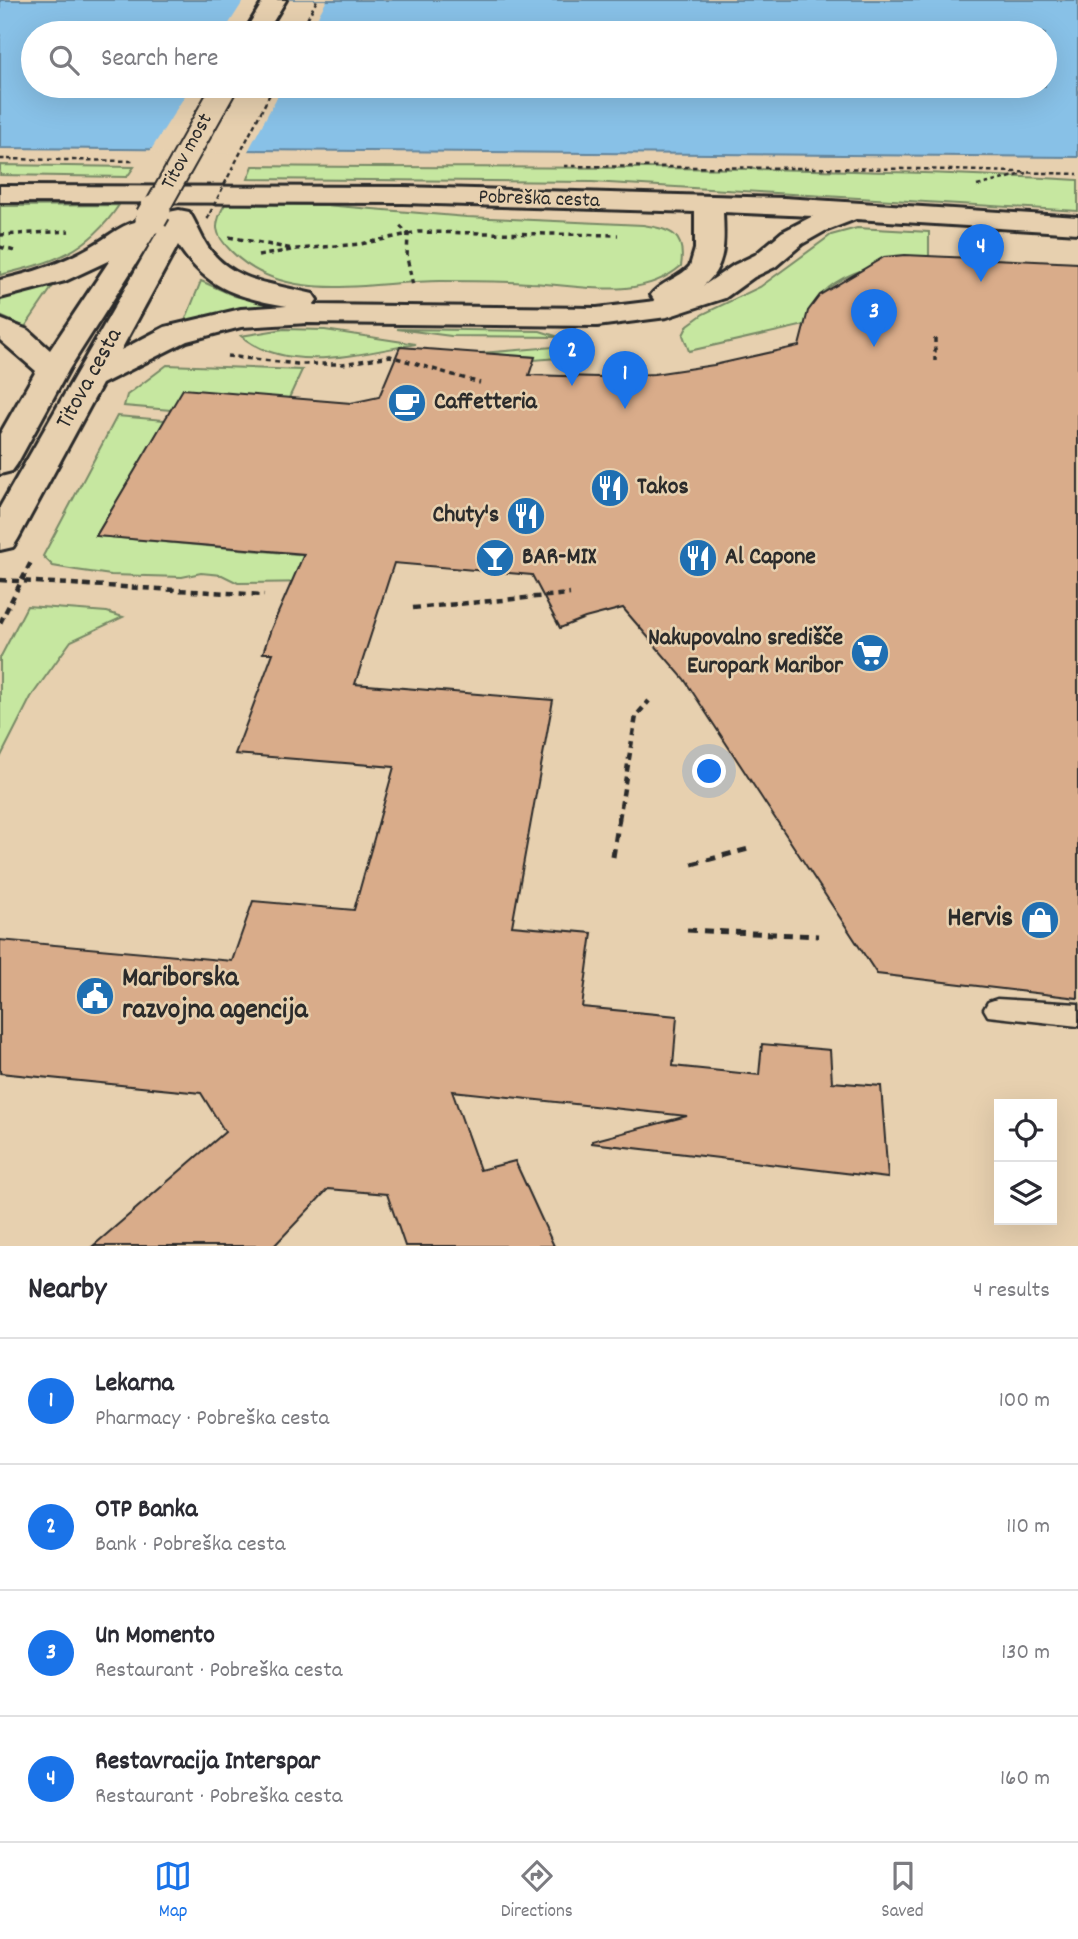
<!DOCTYPE html>
<html lang="en">
<head>
<meta charset="utf-8">
<style>
  body { margin:0; font-family:Dekko,sans-serif; background:#f7f7f7; color:#2b2b33 }
  .controls { position:absolute; right:21px; bottom:21px; display:grid; overflow:hidden; border-radius:0px; box-shadow:0 7px 28px #0002 }
  .controls button { width:63px; height:63px; display:grid; place-items:center; padding:0; border:0; border-bottom:2px solid #e1e1e2; background:#fff; color:#2b2b33; font:35px sans-serif }
  .you { position:absolute; left:710px; top:772px; width:24px; height:24px; margin:-18px; border:5px solid #fff; border-radius:50%; background:#1a73e8; box-shadow:0 0 0 10px #1a73e833 }
  .badge { display:grid; place-items:center; width:46px; height:46px; border-radius:50%; background:#1a73e8; color:#fff; font-size:23px; font-weight:700 }
  .pin { position:absolute; translate:-50% -58px; filter:drop-shadow(0 2px 4px #0008) }
  .pin::after { content:''; position:absolute; top:37px; width:24px; height:21px; background:inherit; clip-path:polygon(0 0,100% 0,50% 100%) }
  .list { margin:0; padding:0; list-style:none }
  h2 { display:flex; justify-content:space-between; align-items:center; height:91px; margin:0; padding:0 28px; font-size:30px }
  h2 small { font-size:23px; font-weight:400; color:#7c7c81 }
  .list li { display:grid; grid-template-columns:46px 1fr auto; gap:21px; align-items:center; box-sizing:border-box; height:126px; padding:0 28px; border-top:2px solid #e1e1e2 }
  .list b { display:block; font-size:26px; white-space:nowrap }
  .list p { margin:0; font-size:23px; white-space:nowrap; color:#7c7c81 }
  .list em { font-size:23px; font-style:normal; color:#7c7c81 }
  .icon { flex:none; width:38px; height:38px; fill:none; stroke:currentColor; stroke-width:2; stroke-linecap:round; stroke-linejoin:round }
  .map { position:relative; flex:none; width:1078px; height:1246px; overflow:hidden }
  .search { position:absolute; background:#fff; box-shadow:0 7px 28px #0002; left:21px; right:21px; top:21px; height:77px; display:flex; align-items:center; gap:18px; box-sizing:border-box; padding:0 24px; border-radius:38px; color:#7c7c81; font-size:26px }
  .sheet { height:595px; background:#fff }
  nav { display:flex; justify-content:space-around; align-items:center; box-sizing:border-box; height:98px; border-top:2px solid #e1e1e2; background:#fff; font-size:19px; color:#7c7c81 }
  nav a { display:grid; justify-items:center; gap:4px }
  nav .on { color:#1a73e8 }
  .map>svg:first-child { display:block }
  .green { fill:#c6e7a0; stroke:#788966; stroke-width:2 }
  .water { fill:#88c1e7; stroke:#63859c; stroke-width:2; fill-rule:evenodd }
  .pier { fill:#e7d0af }
  .building { fill:#d9ac8a; stroke:#2b2b2b; stroke-width:2 }
  .lines { fill:none; stroke-linecap:round; stroke-linejoin:round }
  .lane-casing { stroke:#2b2b2b; stroke-width:5 }
  .secondary-casing { stroke:#2b2b2b; stroke-width:6 }
  .path-far3 { stroke:#2b2b2b; stroke-width:2.5; stroke-dasharray:4.5 3.5; stroke-linecap:butt }
  .path-far2 { stroke:#2b2b2b; stroke-width:3.5; stroke-dasharray:5 4.5; stroke-linecap:butt }
  .path-far1 { stroke:#2b2b2b; stroke-width:4.5; stroke-dasharray:7 5; stroke-linecap:butt }
  .path { stroke:#2b2b2b; stroke-width:5; stroke-dasharray:9 7; stroke-linecap:butt }
  .lane { fill:#e7d0af; fill-rule:evenodd }
  .secondary { fill:#e7d0af; fill-rule:evenodd }
  .secondary-bridge-far1-casing { stroke:#2b2b2b; stroke-width:28; stroke-linecap:butt }
  .secondary-bridge-casing { stroke:#2b2b2b; stroke-width:35; stroke-linecap:butt }
  .path-bridge-far1 { stroke:#2b2b2b; stroke-width:2.5; stroke-dasharray:4.5 3.5; stroke-linecap:butt }
  .path-bridge { stroke:#2b2b2b; stroke-width:3.5; stroke-dasharray:5 4.5; stroke-linecap:butt }
  .secondary-bridge-far1 { stroke:#e7d0af; stroke-width:24 }
  .secondary-bridge { stroke:#e7d0af; stroke-width:31 }
  .labels { text-anchor:middle; dominant-baseline:central; stroke-width:5; stroke-linejoin:round; paint-order:stroke }
  .far-street-label { font-size:21px; fill:#2b2b2b; stroke:#e7d0af }
  .street-label { font-size:24px; fill:#2b2b2b; stroke:#e7d0af }
  .poi-label { font-size:24px; font-weight:bold; fill:#2b2b2b; stroke:#e7d0af; text-anchor:start }
  .near-poi-label { font-size:28px; font-weight:bold; fill:#2b2b2b; stroke:#e7d0af; text-anchor:end }
</style>
</head>
<body>
<div class="map">
<svg width="1078" height="1246" viewBox="0 0 1078 1246">
  <rect width="100%" height="100%" fill="#e7d0af"/>
  <filter id="ink" filterUnits="userSpaceOnUse"><feTurbulence type="fractalNoise" baseFrequency=".0143" numOctaves="2"/><feDisplacementMap in="SourceGraphic" scale="14" xChannelSelector="R" yChannelSelector="G"/><feConvolveMatrix kernelMatrix="1 2 1 2 8 2 1 2 1" color-interpolation-filters="sRGB"/></filter>
  <g filter="url(#ink)">
    <g class="green">
      <path d="M0,165l134,2 -7,10 -127,-2z"/>
      <path d="M253,166c275,3 551,-2 825,14v31l-486,-29 -344,-3z"/>
      <path d="M225,204l100,1 142,12 176,8c28,4 43,9 38,41 -42,36 -100,19 -150,17 -30,-2 -60,-2 -91,-2 -69,0 -154,26 -209,-30 -17,-17 -18,-26 -6,-47z"/>
      <path d="M119,205c-32,48 -66,57 -119,70v-69z"/>
      <path d="M857,228l72,4v25c-46,6 -111,14 -124,68l-116,26 -6,-16 5,-10 15,-11 57,-27 71,-52z"/>
      <path d="M201,281l34,15 30,7 -2,5 -78,13z"/>
      <path d="M55,283l-30,44 -25,-11v-18z"/>
      <path d="M284,329l41,1 91,14c-54,9 -128,31 -175,-8z"/>
      <path d="M397,329l143,2 19,6 -108,-1z"/>
      <path d="M577,345l5,11 -48,4v-3l-53,-4z"/>
      <path d="M167,365l135,5 -13,28 -118,12 -47,-4 3,-11z"/>
      <path d="M117,416l48,4 -69,116 288,26 -65,20 -81,1 -16,-8 -21,-2 -19,4 -71,-2 -35,-5 -23,-4 -10,-10z"/>
      <path d="M27,606l80,6 16,5 -52,24 -40,56 -31,61v-100z"/>
    </g>
    <path class="water" d="M0,0h1078v157l-1078,-9zM33,33h1012v53h-1012z"/>
    <g class="pier">
      <path d="M244,0h83l-18,33h-86z"/>
      <path d="M191,86h92l-36,67h-98z"/>
    </g>
    <path class="building" d="M905,255l173,8v735l-201,-24 -193,-295 -61,-71 -38,10 -25,10 -28,-53 -138,-12 -39,121 198,16 -41,226 80,7 -10,74 95,9 -4,50 86,9 3,-31 68,6 2,32 49,4 7,92 -296,-35v-2l95,-25 -235,-25 28,79 35,-9 39,85h-149l-18,-52 -59,-5 -54,57h-181l132,-114 -24,-39 -201,-20v-133l232,21 21,-60 101,9 40,-143 -159,-13 38,-101h-10l8,-24 33,-75 -208,-18 87,-147 168,14 28,-6 21,-50 135,10 -6,18 69,2 56,-3 60,-9 85,-19 9,-35 12,-16 64,-38z"/>
    <g class="lines">
      <g class="lane-casing">
        <path id="lane" d="M997,999l81,5v22l-90,-10 -4,-7 4,-7z"/>
      </g>
      <g class="secondary-casing">
        <g id="secondary">
          <path d="M264,0h22l-20,33h-22z"/>
          <path d="M0,186l403,1 381,11 294,19v16l-222,-14 -31,12 -23,13 -27,23 -21,10 -29,21 -58,19 -70,9 -289,-3 -67,4 -54,14 -85,43 -84,155 -5,8 -13,3v-43l169,-295 10,-2 10,2c8,12 12,26 21,38 25,33 66,34 103,44l4,6 -4,5 284,3 58,-7 -4,-6c9,-13 28,-16 39,-29l5,-17v-37l-292,-9 -403,-1zM723,212l90,4 -31,16 -27,23 -21,10 -31,21c24,-20 21,-45 20,-74zM178,245c29,44 59,52 109,61l-46,3 -76,18 -44,23z"/>
          <path d="M151,210l10,2 4,6 -96,151 -52,95 -5,7 -12,3v-40l36,-63 -36,-31v-21l28,11 22,20 60,-90 -45,21 -65,17v-18c32,-7 63,-17 92,-34 15,-8 27,-20 43,-24l6,-10z"/>
        </g>
      </g>
      <g class="path-far3">
        <path d="M300,33l17,-33"/>
        <path d="M0,159l136,2"/>
        <path d="M564,166l354,3 160,5"/>
        <path d="M977,186l50,-13"/>
      </g>
      <g class="path-far2">
        <path d="M400,226l8,8 -1,23 6,29"/>
        <path d="M0,235l69,-4"/>
        <path d="M229,237l64,12"/>
        <path d="M0,247l18,5"/>
        <path d="M258,256l39,-7 64,-5 57,-12 200,3"/>
        <path d="M935,338v23"/>
        <path d="M227,356l70,8h46l47,-8 90,27"/>
      </g>
      <g class="path-far1">
        <path d="M0,580l264,15"/>
        <path d="M413,608l157,-14"/>
        <path d="M0,623l32,-63"/>
        <path d="M619,819l17,-103 13,-15"/>
      </g>
      <g class="path">
        <path d="M613,857l6,-39"/>
        <path d="M692,864l60,-16"/>
        <path d="M687,930l131,6"/>
      </g>
      <use href="#lane" class="lane"/>
      <use href="#secondary" class="secondary"/>
      <g class="secondary-bridge-far1-casing">
        <path id="secondary-bridge-far1" d="M154,213l71,-127"/>
      </g>
      <g class="secondary-bridge-casing">
        <path id="secondary-bridge" d="M151,218l4,-7"/>
      </g>
      <path class="path-bridge-far1" d="M210,213l64,-127"/>
      <path class="path-bridge" d="M207,219l4,-8"/>
      <use href="#secondary-bridge-far1" class="secondary-bridge-far1"/>
      <use href="#secondary-bridge" class="secondary-bridge"/>
    </g>
  </g>
  <defs>
    <g id="cafe-disc" transform="scale(2.0125)"><circle r="9.5" fill="#1f6fb2" stroke="#e7d0af"/><path d="M-5.5-4.5H6V0H3Q3 3.5 0 3.5H-2.5Q-5.5 3.5-5.5 0ZM3-3.2v2h1.7v-2ZM-6 4.5H4V6H-6Z" fill="#fff"/></g>
    <g id="restaurant-disc" transform="scale(2.0125)"><circle r="9.5" fill="#1f6fb2" stroke="#e7d0af"/><path d="M-5-6h1v4h1v-4h1v4h1v-4h1v5L-1.5 .5V6h-2V.5L-5-1ZM5-6V6H3V1.5H1.5Q1.5-4 5-6Z" fill="#fff"/></g>
    <g id="bar-disc" transform="scale(2.0125)"><circle r="9.5" fill="#1f6fb2" stroke="#e7d0af"/><path d="M-6-5H6L.8 .8V4.5H3.5V6h-7V4.5H-.8V.8Z" fill="#fff"/></g>
    <g id="supermarket-disc" transform="scale(2.0125)"><circle r="9.5" fill="#1f6fb2" stroke="#e7d0af"/><path d="M-6-5.5h2.5l.6 2H6L4.5 2H-2.5L-4.4-4H-6ZM-1.5 3.2a1.3 1.3 0 1 0 .1 0ZM3 3.2a1.3 1.3 0 1 0 .1 0Z" fill="#fff"/></g>
    <g id="shop-disc" transform="scale(2.0125)"><circle r="9.5" fill="#1f6fb2" stroke="#e7d0af"/><path d="M-5-2.5h2.3a2.7 3.5 0 0 1 5.4 0H5L5.5 6h-11ZM-1.5-2.5h3a1.5 2.3 0 0 0-3 0Z" fill="#fff"/></g>
    <g id="civic-disc" transform="scale(2.0125)"><circle r="9.5" fill="#1f6fb2" stroke="#e7d0af"/><path d="M-.6-6.5H3V-4.5H.6V-3L4-1V1h2V6H-6V1h2V-1L-.6-3ZM-1.2 2.5V6h2.4V2.5Z" fill="#fff"/></g>
  </defs>
  <g fill-rule="evenodd">
    <use href="#cafe-disc" x="407" y="403"/>
    <use href="#restaurant-disc" x="610" y="488"/>
    <use href="#restaurant-disc" x="526" y="516"/>
    <use href="#bar-disc" x="495" y="558"/>
    <use href="#restaurant-disc" x="698" y="558"/>
    <use href="#supermarket-disc" x="870" y="653"/>
    <use href="#shop-disc" x="1040" y="920"/>
    <use href="#civic-disc" x="95" y="996"/>
  </g>
  <g class="labels">
    <g class="far-street-label">
      <text transform="translate(188 152) rotate(-61)">Titov most</text>
      <text transform="translate(539 200) rotate(2)">Pobreška cesta</text>
    </g>
    <g class="street-label">
      <text transform="translate(90 379) rotate(-61)">Titova cesta</text>
    </g>
    <g class="poi-label">
      <text x="434" y="403">Caffetteria</text>
      <text x="637" y="488">Takos</text>
      <text x="499" y="516" text-anchor="end">Chuty's</text>
      <text x="522" y="558">BAR-MIX</text>
      <text x="725" y="558">Al Capone</text>
      <text x="843" y="639" text-anchor="end">Nakupovalno središče<tspan x="843" dy="28">Europark Maribor</tspan></text>
    </g>
    <g class="near-poi-label">
      <text x="1013" y="920">Hervis</text>
      <text x="122" y="980" text-anchor="start">Mariborska<tspan x="122" dy="32">razvojna agencija</tspan></text>
    </g>
  </g>
</svg>
<div class="controls">
<button><svg class="icon" aria-label="locate" viewBox="0 0 24 24"><circle cx="12" cy="12" r="6"/><path d="M12 2v4M12 18v4M2 12h4M18 12h4"/></svg></button>
<button><svg class="icon" aria-label="layers" viewBox="0 0 24 24"><path d="M12 4l9 5-9 5-9-5zM3 14l9 5 9-5"/></svg></button>
</div>
<div class="you"></div>
<div class="pin badge" style="left:625px;top:409px">1</div>
<div class="pin badge" style="left:572px;top:386px">2</div>
<div class="pin badge" style="left:874px;top:347px">3</div>
<div class="pin badge" style="left:981px;top:282px">4</div>
<div class="search"><svg class="icon" aria-label="search" viewBox="0 0 24 24"><circle cx="10" cy="10" r="6"/><path d="M15 15l6 6"/></svg>Search here</div>
</div>
<section class="sheet">
<h2>Nearby<small>4 results</small></h2>
<ul class="list">
<li><span class="badge">1</span><div><b>Lekarna</b><p>Pharmacy · Pobreška cesta</p></div><em>100 m</em></li>
<li><span class="badge">2</span><div><b>OTP Banka</b><p>Bank · Pobreška cesta</p></div><em>110 m</em></li>
<li><span class="badge">3</span><div><b>Un Momento</b><p>Restaurant · Pobreška cesta</p></div><em>130 m</em></li>
<li><span class="badge">4</span><div><b>Restavracija Interspar</b><p>Restaurant · Pobreška cesta</p></div><em>160 m</em></li>
</ul>
</section>
<nav>
<a class="on"><svg class="icon" aria-label="map" viewBox="0 0 24 24"><path d="M3 6l6-2 6 2 6-2v14l-6 2-6-2-6 2zM9 4v14M15 6v14"/></svg>Map</a>
<a><svg class="icon" aria-label="directions" viewBox="0 0 24 24"><path d="M12 3l9 9-9 9-9-9zM9 14v-3h6M13 9l2 2-2 2"/></svg>Directions</a>
<a><svg class="icon" aria-label="saved" viewBox="0 0 24 24"><path d="M7 4h10v16l-5-4-5 4z"/></svg>Saved</a>
</nav>
</body>
</html>
